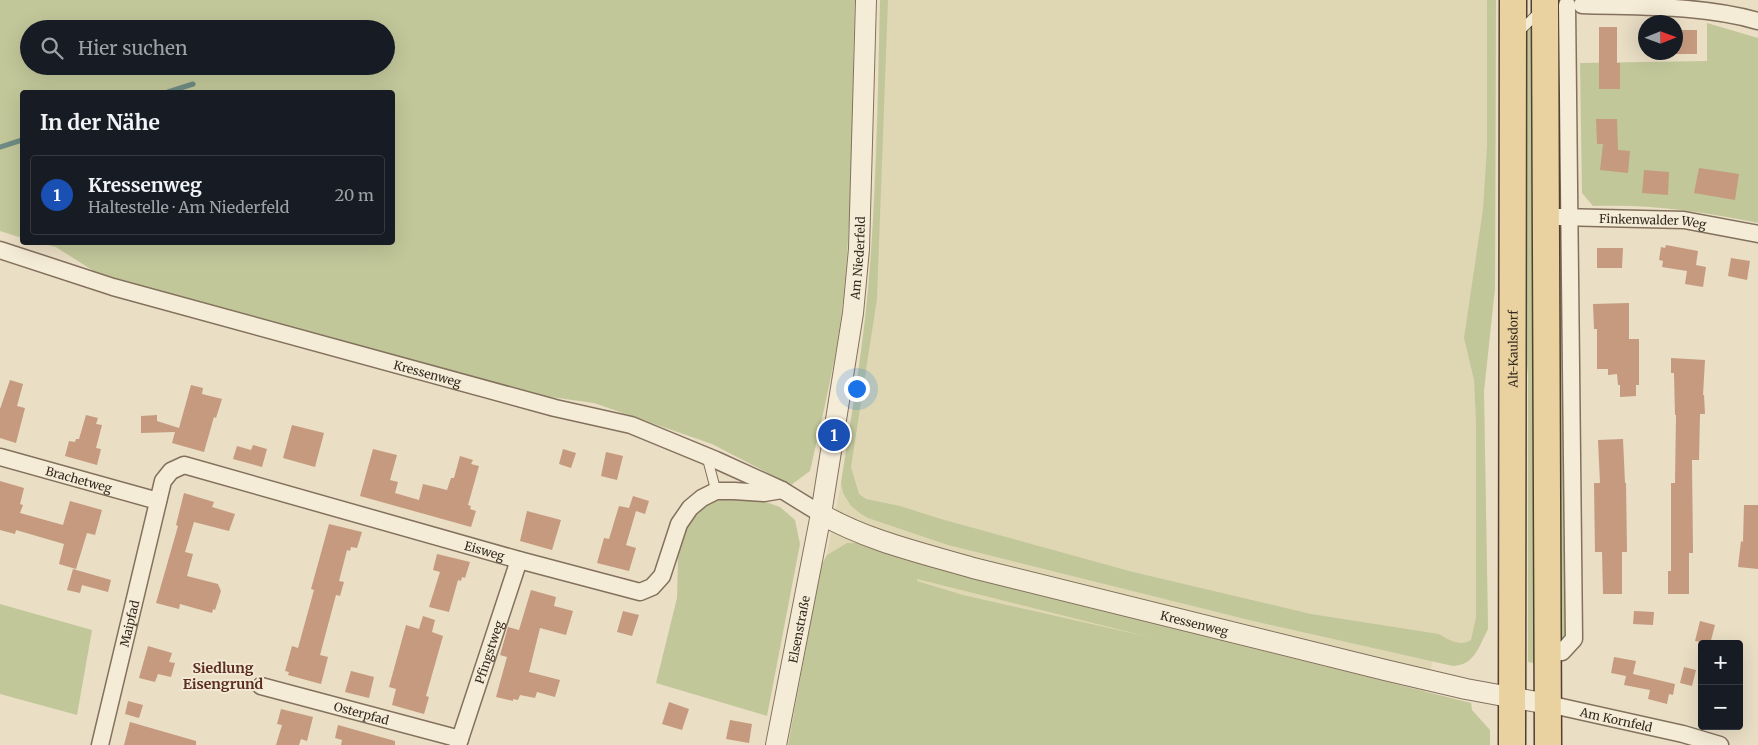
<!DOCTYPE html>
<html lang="de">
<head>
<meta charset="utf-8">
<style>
  body { margin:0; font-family:Merriweather,serif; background:#242831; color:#f1f3f6 }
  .controls { position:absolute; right:15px; bottom:15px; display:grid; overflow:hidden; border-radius:5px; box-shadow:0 5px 20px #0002 }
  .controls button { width:45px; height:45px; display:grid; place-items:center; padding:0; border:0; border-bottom:1px solid #363941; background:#171b24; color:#f1f3f6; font:25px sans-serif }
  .compass { position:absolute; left:1638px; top:15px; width:45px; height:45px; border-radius:50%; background:#171b24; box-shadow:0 5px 20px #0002; rotate:89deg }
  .you { position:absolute; left:856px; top:388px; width:18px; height:18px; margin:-12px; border:4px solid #fff; border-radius:50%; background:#1a73e8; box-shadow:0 0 0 8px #1a73e833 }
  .badge { display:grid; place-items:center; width:32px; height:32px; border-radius:50%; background:#c49c9f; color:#fff; font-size:16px; font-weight:700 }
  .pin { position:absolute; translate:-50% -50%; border:2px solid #fff; box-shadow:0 1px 5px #0006 }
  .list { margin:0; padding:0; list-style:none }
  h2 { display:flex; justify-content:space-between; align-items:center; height:65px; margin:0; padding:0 20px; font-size:21px }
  h2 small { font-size:16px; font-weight:400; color:#9ea1a6 }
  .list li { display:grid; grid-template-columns:32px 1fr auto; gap:15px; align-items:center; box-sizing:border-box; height:80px; margin:0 10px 10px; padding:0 10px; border:1px solid #363941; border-radius:5px }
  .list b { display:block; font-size:19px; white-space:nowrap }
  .list p { margin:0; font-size:16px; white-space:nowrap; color:#9ea1a6 }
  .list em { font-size:16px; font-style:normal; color:#9ea1a6 }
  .icon { flex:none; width:28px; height:28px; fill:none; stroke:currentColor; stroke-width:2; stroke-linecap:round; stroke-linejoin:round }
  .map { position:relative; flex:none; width:1758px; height:745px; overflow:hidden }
  .search { position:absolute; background:#171b24; box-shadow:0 5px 20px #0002; left:20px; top:20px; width:375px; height:55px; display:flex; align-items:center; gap:12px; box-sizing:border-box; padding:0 18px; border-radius:28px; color:#9ea1a6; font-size:19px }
  .panel { position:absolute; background:#171b24; box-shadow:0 5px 20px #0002; left:20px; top:90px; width:375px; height:155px; border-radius:5px }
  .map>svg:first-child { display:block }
  .farmland { fill:#dfd7b3 }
  .green { fill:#c2c79a; fill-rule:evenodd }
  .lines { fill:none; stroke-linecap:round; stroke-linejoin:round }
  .stream { stroke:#6e8b83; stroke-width:5 }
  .building { fill:#c59a7e }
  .service-casing { stroke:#83715d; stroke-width:11 }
  .minor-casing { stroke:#83715d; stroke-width:19 }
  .tertiary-casing { stroke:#83715d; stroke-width:22 }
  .primary-casing { stroke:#513f30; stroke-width:29 }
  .service { stroke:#f5ecd7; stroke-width:9 }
  .minor { stroke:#f5ecd7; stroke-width:16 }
  .tertiary { stroke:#f5ecd7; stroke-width:20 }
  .primary { stroke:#ead2a0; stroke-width:26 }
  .labels { text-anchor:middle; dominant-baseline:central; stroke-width:4; stroke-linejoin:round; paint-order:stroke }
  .street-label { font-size:12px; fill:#35291f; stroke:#f2e9d4 }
  .neighbourhood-label { font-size:14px; font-weight:bold; fill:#5d2e22; stroke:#f2e9d4 }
</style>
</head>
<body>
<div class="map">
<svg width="1758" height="745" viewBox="0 0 1758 745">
  <rect width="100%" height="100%" fill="#eadec5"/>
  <path class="farmland" d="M880,0h616l-1,288 -11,103 4,238 -12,24 -40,-6 -14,58 -633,40 52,-262 21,-134 9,-85 7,-175z"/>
  <g class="green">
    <path d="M0,0h855c-4,100 -1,200 -12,300 -6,57 -20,114 -33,171l-19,14 -79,-41 -118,-41 -65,-9 -223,-61 -211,-61 -39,-25 -16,-4 352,-1v-150h-370v146l-22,-7zM29,29h357v37h-357z"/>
    <path d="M880,0h8l-11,299 -26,168 8,27 7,5 34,7 41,13 192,53 178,42 128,20c10,6 21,13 32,6l5,-23v-195l-2,-42 -10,-42 19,-129 4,-63v-146h9l-1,288 -11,103 4,238c-9,17 -13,36 -35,37l-204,-46 -301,-75 -80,-27 -7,-4 -10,-8 -8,-13 -2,-10c11,-72 24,-145 29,-218 7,-88 8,-177 10,-265z"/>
    <path d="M1707,23l51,15v185c-57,-12 -107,-19 -165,-17l-11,-13 -2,-130 127,-2z"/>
    <path d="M1533,25l6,639 -11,-2v-287l-3,-29 -2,-312z"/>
    <path d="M1561,225l3,1 2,42 -5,2 1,52 3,2 2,318h-10v-413z"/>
    <path d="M730,498l28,1 22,8 15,13 5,24 -33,172 -111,-33 21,-85 1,-41 7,-30 12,-17 16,-9z"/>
    <path d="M847,543h14l57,20 177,46 376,94 1,7 18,20v15h-702l33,-179 6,-11zM917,579l232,58 -186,-42 -46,-14z"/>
    <path d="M0,604l92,26 -15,85 -77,-21z"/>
  </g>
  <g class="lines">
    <g class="stream">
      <path d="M168,92l25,-8"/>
      <path d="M0,147l22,-7"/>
    </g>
  </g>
  <g class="building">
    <path d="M1599,27h18v36h3v26h-21z"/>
    <rect x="1676" y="30" width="21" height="24"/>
    <path d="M1596,119h21l1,31 12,1 -2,22 -28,-3 3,-26h-6z"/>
    <path d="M1699,168l40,6 -4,26 -41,-7z"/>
    <path d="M1644,170l25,2 -1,23 -26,-2z"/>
    <path d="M1666,245l32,6 -2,14 10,2 -3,20 -18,-3 2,-13 -25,-4 1,-6 -4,-1 2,-13 4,1z"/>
    <path d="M1597,248h26l-1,20h-25z"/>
    <path d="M1731,258l19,3 -3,19 -19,-4z"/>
    <path d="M1629,303v36h10v46h-3v11l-16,1v-12h-2l-1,-11 -9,1v-6h-11v-40h-3l-1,-25z"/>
    <path d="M1671,358l34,2 -2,35h1l1,19h-5l-1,46h-7l1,93h-4v41h-21v-23h3v-88h4l1,-68h-1l-1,-42h-3z"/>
    <path d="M10,380l13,4 -6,22 8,2 -9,35 -16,-5v-29z"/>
    <path d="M191,385l12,3 -1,6 20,5 -6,19 -2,-1 -10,35 -32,-9 3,-11 -34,1v-17l16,-1v6l22,7z"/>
    <path d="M86,415l12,3 -2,6 6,1 -6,23 5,1 -4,16 -32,-9 4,-15 6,1 1,-3h3z"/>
    <path d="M292,425l32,8 -9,34 -32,-9z"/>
    <path d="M1623,439l2,44h1l1,69h-5v42h-19l-1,-42h-7l-1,-69h6l-2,-43z"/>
    <path d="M253,445l14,4 -5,18 -29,-8 4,-13 14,4z"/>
    <path d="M373,449l24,6 -7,25 8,2 -3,11 24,7 4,-16 24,6 4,-12h3l6,-22 13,4 -2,4 8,2 -11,39 3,1 -1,3 6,2 -5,16 -111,-31z"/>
    <path d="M563,449l13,4 -5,15 -12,-4z"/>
    <path d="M606,452l17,4 -6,24 -16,-4z"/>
    <path d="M0,481l24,7 -4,16 3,1 -3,8 43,12 7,-24 32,9 -7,25 -8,-2 -11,36 -17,-5 5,-20 -48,-14 -1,4 -15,-4z"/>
    <path d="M184,493l30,9 -2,5 23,7 -6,17 -35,-9 -9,30 8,2 -6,22 31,8 3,7 -6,19 -2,-1 -1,4 -32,-9 -1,5 -23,-6 22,-77 -2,-1z"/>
    <path d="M633,496l16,5 -4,13 -9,-3 -10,34 10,3 -7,23 -32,-8 7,-25 5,1 10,-33 10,2z"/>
    <path d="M1744,505h14v64l-20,-2 3,-26 2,1z"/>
    <path d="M527,511l34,9 -9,30 -32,-9z"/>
    <path d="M329,524l33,8 -5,16 -6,-1 -1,4 -3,-1 -8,31 5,1 -4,14 -4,-1 -16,60 8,2 -7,27 -33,-9 1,-3 -4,-1 7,-25 6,2 16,-58 -3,-1z"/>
    <path d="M437,554l33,8 -5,16 -3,-1 -1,4 -3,-1 -9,32 -20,-5 11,-35 -7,-2z"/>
    <path d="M73,569l38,11 -3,12 -26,-7 -2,8 -13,-3z"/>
    <path d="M531,590l25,7 -2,9 19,5 -7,24 -26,-7 -11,44 31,8 -5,17 -18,-5 -2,6 -15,-3 -2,5 -5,-1v2l-17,-4 11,-40 -7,-2 8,-28 11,3z"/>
    <path d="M623,611l16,4 -7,21 -15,-4z"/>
    <path d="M1634,611l20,1 -1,13 -20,-1z"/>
    <path d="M423,616l12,4 -3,12 11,4 -17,60 3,1 -5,17 -32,-9 4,-16 -7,-2 17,-62 13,4z"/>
    <path d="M1700,621l15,4 -5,19 -15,-3z"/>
    <path d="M148,646l24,7 -3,9 6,1 -4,14 -13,-3 -3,8 -16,-4z"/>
    <path d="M1614,657l22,4 -3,13 42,10 -2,11 -4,-1 -2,10 -19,-5 2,-9 -26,-5 2,-9 -15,-3z"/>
    <path d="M1684,667l12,3 -4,16 -12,-3z"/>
    <path d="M351,671l23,6 -5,21 -24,-6z"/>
    <path d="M128,701l15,4 -4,13 -14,-4z"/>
    <path d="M669,702l20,7 -7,21 -20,-6z"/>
    <path d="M281,709l32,8 -6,24 -6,-2 -2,6h-23l6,-20 -5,-1z"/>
    <path d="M730,720l22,4 -3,19 -23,-4z"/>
    <path d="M130,722l66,19v4h-72z"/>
    <path d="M338,725l57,16v4h-54l1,-5 -7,-2z"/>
  </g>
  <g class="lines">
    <g class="service-casing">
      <g id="service">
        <path d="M1519,32l21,-21"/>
        <path d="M707,457l9,34"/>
      </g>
    </g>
    <g class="minor-casing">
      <g id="minor">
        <path d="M1582,5c59,2 119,0 176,16"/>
        <path id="s1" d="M1559,217l125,3 74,14"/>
        <path id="s2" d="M0,250l113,37 442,121 76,17 85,35 66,30 39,24"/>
        <path id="s3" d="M0,457l158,44"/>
        <path d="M1548,653l14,-1 12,-13 -7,-634"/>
        <path id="s4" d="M261,686l199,53"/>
        <path id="s5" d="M1548,704l135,30 37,11"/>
        <path id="s6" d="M100,745l63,-264 8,-10 13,-6 335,95 121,32 12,-5 10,-11 17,-52 11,-16 12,-10 14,-7h18l30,2 18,-3"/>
        <path id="s7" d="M458,745l61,-185"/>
      </g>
    </g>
    <g class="tertiary-casing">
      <g id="tertiary">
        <path id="s8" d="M821,514c47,27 101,39 152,54l412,102 81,19 82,15"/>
        <path id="s9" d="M776,745l45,-231 32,-201 6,-64 7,-249"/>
      </g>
    </g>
    <g class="primary-casing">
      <g id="primary">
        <path d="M1545,0l3,745"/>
        <path id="s10" d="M1512,745l1,-745"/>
      </g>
    </g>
    <use href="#service" class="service"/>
    <use href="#minor" class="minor"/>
    <use href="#tertiary" class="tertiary"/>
    <use href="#primary" class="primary"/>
  </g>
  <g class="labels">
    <g class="street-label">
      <text stroke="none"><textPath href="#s1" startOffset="94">Finkenwalder Weg</textPath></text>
      <text stroke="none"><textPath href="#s9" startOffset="494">Am Niederfeld</textPath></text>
      <text stroke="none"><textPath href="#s10" startOffset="396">Alt-Kaulsdorf</textPath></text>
      <text stroke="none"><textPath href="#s2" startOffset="445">Kressenweg</textPath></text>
      <text stroke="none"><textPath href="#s3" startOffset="82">Brachetweg</textPath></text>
      <text stroke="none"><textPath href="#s6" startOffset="611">Eisweg</textPath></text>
      <text stroke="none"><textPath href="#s8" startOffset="390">Kressenweg</textPath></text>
      <text stroke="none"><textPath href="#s6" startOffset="125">Maipfad</textPath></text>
      <text stroke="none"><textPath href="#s9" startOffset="118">Elsenstraße</textPath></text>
      <text stroke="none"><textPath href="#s7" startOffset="98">Pfingstweg</textPath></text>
      <text stroke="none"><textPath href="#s4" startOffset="104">Osterpfad</textPath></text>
      <text stroke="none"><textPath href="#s5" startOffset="70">Am Kornfeld</textPath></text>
    </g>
    <g class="neighbourhood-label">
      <text x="223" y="668">Siedlung<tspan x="223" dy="16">Eisengrund</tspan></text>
    </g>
  </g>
</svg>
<div class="controls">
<button>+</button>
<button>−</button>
</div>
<svg class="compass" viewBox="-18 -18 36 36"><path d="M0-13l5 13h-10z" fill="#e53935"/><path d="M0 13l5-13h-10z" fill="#9ea1a6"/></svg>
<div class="you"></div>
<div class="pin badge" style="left:834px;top:435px;background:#1a4fb4">1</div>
<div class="search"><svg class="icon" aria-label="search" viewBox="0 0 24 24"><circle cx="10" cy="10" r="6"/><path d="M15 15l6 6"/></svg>Hier suchen</div>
<section class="panel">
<h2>In der Nähe<small></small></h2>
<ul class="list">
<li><span class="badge" style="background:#1a4fb4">1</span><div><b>Kressenweg</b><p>Haltestelle · Am Niederfeld</p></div><em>20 m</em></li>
</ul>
</section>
</div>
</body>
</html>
